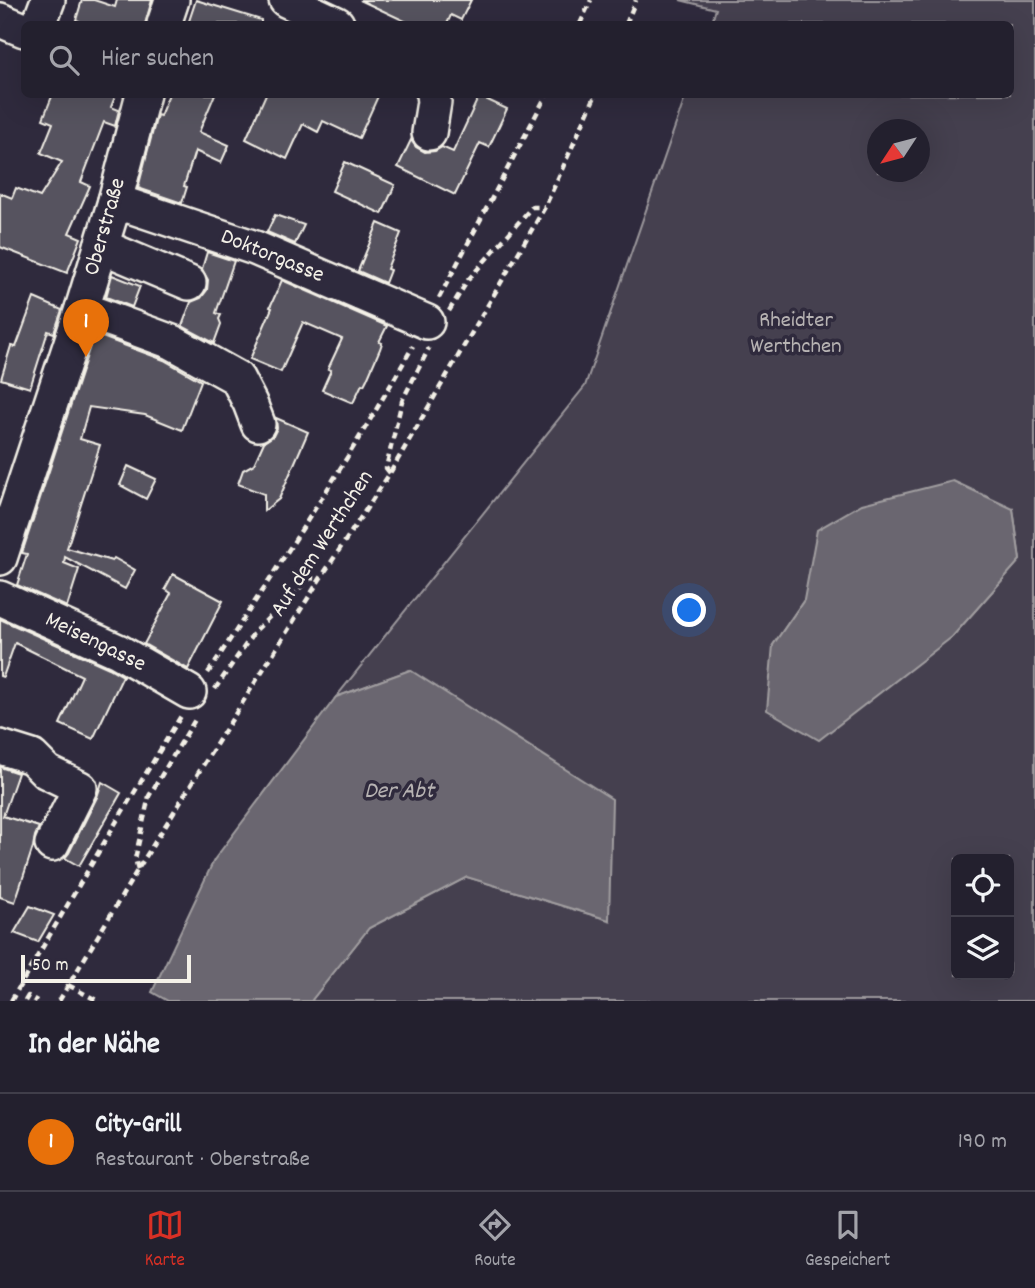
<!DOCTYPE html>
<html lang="de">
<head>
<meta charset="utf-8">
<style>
  body { margin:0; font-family:Dekko,sans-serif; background:#2f2d3a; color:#f1f3f6 }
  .controls { position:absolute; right:21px; bottom:21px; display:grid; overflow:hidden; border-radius:10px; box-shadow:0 7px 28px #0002 }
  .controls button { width:63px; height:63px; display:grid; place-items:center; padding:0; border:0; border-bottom:2px solid #403e4a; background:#23202e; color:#f1f3f6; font:35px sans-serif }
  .compass { position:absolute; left:867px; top:119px; width:63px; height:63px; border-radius:50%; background:#23202e; box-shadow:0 7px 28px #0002; rotate:234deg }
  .scale { position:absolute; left:21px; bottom:18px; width:170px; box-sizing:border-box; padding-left:7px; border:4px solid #f4f1e8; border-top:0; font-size:19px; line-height:24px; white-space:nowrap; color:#f4f1e8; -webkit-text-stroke:5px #2f2a3d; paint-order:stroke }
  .you { position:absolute; left:690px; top:611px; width:24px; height:24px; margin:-18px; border:5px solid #fff; border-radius:50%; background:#1a73e8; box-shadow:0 0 0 10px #1a73e833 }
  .badge { display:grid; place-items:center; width:46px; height:46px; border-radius:50%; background:#d93025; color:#fff; font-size:23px; font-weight:700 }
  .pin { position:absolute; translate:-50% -58px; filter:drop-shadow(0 2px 4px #0008) }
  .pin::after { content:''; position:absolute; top:37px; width:24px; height:21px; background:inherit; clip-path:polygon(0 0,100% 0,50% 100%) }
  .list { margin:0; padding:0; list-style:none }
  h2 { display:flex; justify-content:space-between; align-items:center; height:91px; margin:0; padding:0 28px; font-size:30px }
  h2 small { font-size:23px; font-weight:400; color:#a3a3aa }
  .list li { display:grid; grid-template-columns:46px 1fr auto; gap:21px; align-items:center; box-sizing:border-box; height:98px; padding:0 28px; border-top:2px solid #403e4a }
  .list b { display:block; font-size:26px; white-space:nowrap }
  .list p { margin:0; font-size:23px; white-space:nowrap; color:#a3a3aa }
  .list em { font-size:23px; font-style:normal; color:#a3a3aa }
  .icon { flex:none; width:38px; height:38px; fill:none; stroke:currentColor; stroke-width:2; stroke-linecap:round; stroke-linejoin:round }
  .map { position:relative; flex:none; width:1035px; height:1001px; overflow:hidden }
  .search { position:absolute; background:#23202e; box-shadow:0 7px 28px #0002; left:21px; right:21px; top:21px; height:77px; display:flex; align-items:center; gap:18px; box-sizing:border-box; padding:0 24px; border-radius:10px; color:#a3a3aa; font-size:26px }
  .sheet { height:189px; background:#23202e }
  nav { display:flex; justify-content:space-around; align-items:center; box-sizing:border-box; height:98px; border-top:2px solid #403e4a; background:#23202e; font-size:19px; color:#a3a3aa }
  nav a { display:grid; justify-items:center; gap:4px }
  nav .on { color:#d93025 }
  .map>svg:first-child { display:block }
  .green { fill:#454050; stroke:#9c989c; stroke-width:2; fill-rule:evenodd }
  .water { fill:#6a6670; stroke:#a19ea0; stroke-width:2 }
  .building { fill:#56525f; stroke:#f4f1e8; stroke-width:2 }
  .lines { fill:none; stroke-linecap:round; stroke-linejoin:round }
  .minor-casing { stroke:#f4f1e8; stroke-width:38 }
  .path { stroke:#f4f1e8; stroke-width:4.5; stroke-dasharray:7 5; stroke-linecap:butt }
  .minor { stroke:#2f2a3d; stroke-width:33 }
  .labels { text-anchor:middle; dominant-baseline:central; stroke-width:7; stroke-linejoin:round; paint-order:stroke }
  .street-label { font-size:23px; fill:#f4f1e8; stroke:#2f2a3d }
  .park-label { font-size:23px; fill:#b7b3b3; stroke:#2f2a3d }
  .water-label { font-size:24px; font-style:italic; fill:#b6b2b2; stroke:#2f2a3d }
</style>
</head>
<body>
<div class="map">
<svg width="1035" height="1001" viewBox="0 0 1035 1001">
  <rect width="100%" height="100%" fill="#2f2a3d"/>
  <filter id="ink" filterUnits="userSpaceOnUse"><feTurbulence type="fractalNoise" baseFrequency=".0143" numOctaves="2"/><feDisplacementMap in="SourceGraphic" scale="14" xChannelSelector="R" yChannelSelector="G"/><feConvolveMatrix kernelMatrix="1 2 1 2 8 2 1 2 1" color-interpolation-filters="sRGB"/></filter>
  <g filter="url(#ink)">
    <path class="green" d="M680,0h355v1001h-724l58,-73 98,-51 142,43 -199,-250 -74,27 249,-311 101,-291 324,-1v-70h-299l5,-15zM878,130h42v42h-42zM1013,509l7,51 -68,77 -179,8 31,-45zM956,859h53v116h-53z"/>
    <g class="water">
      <path d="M953,481l60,28 7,51 -68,77 -133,103 -52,-30 6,-65 31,-45 13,-70 45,-26z"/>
      <path d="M410,670l202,129 -3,121 -142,-43 -98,51 -58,73h-143l-16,-9 62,-132 122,-163z"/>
    </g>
    <g class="building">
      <path d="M82,0h12l21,7 2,-7h35l-7,24h-67l1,-3 -3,-1z"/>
      <path d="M196,0l65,20v4h-73z"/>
      <path d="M360,0h111l-10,20 -10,-5 -4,9h-36z"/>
      <path d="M53,94h63l-5,13 8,3 -4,16 -11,-4 -23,60 9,4 -21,47 12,5 -14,35 -67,-26v-54l12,5 4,-10 24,9 22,-35 -21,-9 12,-30 -10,-4z"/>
      <path d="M169,94h46l-16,38 30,13 -8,18 -26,-12 -11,35 3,1 -5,16 -44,-15 19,-73 3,1z"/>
      <path d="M266,94h113l-20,44 -36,-17 -5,11 -15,-8 -16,35 -41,-20z"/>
      <path d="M479,96l28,13 -18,38 -9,-4 -25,52 -57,-28 13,-27 5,7 9,5 10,-1 7,-4 11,5z"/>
      <path d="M345,162l50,23 -13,29 -50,-23z"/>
      <path d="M275,215l29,10 -9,19 -28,-12z"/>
      <path d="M378,223l23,10 -14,36 3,1 -5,13 -27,-12z"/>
      <path d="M207,252l27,9 -18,52 5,2 -2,4 2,5 -7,19 -32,-17 9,-24 10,-4 6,-8 1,-10 -6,-11z"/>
      <path d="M112,275l28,11 -8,21 -26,-10z"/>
      <path d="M282,280l105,46 -8,16 3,1 -2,6 -13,30 -3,6 -2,-1 -9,19 -31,-13 9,-20 -3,-1 14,-30 -39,-17 -22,50 -31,-13 22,-51 -2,-1z"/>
      <path d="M34,298l28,12 -8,23 -6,-2 -18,57 -29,-9 10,-33 5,1z"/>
      <path d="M94,334l70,26 37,21 -19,49 -37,-15 -56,-8 -9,32 20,6 -33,103 45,13 2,-3 21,12 -10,19 -60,-32 -1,6 15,6 -12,38 -50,-22 10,-31 -5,-1z"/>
      <path d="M276,418l32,14 -29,67 -15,12v-17l-26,-10 5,-14 11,-6 10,-22 9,-6 4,-8z"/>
      <path d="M128,466l28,13 -10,20 -26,-14z"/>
      <path d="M173,574l50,27 -35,68 -44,-25 27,-51 -6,-4z"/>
      <path d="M0,619l109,49 14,8 -30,63 -33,-15 22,-48 -67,-33 -12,34 -3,-1z"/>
      <path d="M0,767l18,6 -15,43 36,11 -4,9 -2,11 -18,55 -15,-5z"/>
      <path d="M102,782l19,11 -42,73 -14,-8 4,-5 28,-56z"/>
      <path d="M30,906l24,9 -16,27 -24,-9z"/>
    </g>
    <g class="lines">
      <g class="minor-casing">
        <g id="minor">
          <path d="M286,0l51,24"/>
          <path d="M0,20l24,10"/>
          <path d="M39,24l9,-24"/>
          <path d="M164,24l8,-24"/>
          <path d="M429,133l5,-31 -1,-8"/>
          <path d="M115,201l140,47 172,74"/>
          <path d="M101,246l88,37"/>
          <path d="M82,309l90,33 65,36 13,25 8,21"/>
          <path d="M0,558l82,-249 33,-108 28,-107"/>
          <path d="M0,598l118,53 71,41"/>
          <path d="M0,747l32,10 15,15 33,16 -28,56"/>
        </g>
      </g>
      <g class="path">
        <path d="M580,24l11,-24"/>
        <path d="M626,24l10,-24"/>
        <path d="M439,298l108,-204"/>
        <path d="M449,311l19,-31 64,-73h12"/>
        <path d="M390,473l-4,-5 16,-67 27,-53"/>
        <path d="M208,673c71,-108 142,-215 205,-327"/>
        <path d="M215,689l40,-58 55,-53 10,1"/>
        <path d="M138,869l-3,-10 14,-63 47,-78"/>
        <path d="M68,985l30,16"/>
        <path d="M11,1001l107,-182 63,-103"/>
        <path d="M25,1001l3,-5 9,5"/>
        <path d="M59,1001l79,-132 182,-290 70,-106 155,-266 51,-113"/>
      </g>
      <use href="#minor" class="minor"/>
    </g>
  </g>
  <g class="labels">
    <g class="street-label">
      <text transform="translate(106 227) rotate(-74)">Oberstraße</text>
      <text transform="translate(272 257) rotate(22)">Doktorgasse</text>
      <text transform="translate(323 544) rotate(-57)">Auf dem Werthchen</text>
      <text transform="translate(95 643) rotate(26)">Meisengasse</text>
    </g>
    <g class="park-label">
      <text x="796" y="321">Rheidter<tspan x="796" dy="26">Werthchen</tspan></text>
    </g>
    <g class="water-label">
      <text x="399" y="792">Der Abt</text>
    </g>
  </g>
</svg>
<div class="controls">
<button><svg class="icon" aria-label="locate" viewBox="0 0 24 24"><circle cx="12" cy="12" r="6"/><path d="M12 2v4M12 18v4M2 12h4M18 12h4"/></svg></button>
<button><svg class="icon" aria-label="layers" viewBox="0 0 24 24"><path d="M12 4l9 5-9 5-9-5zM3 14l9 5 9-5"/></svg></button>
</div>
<svg class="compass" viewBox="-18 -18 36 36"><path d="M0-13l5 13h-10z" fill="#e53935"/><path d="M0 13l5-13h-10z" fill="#a3a3aa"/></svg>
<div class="scale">50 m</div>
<div class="you"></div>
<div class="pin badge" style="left:86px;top:357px;background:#e8710a">1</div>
<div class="search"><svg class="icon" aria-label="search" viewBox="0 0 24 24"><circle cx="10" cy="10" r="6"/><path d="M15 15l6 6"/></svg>Hier suchen</div>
</div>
<section class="sheet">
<h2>In der Nähe<small></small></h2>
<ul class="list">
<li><span class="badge" style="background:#e8710a">1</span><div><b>City-Grill</b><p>Restaurant · Oberstraße</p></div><em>190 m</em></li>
</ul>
</section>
<nav>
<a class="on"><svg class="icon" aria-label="map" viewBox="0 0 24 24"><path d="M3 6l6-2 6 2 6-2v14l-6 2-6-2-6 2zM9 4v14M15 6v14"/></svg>Karte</a>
<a><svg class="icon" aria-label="directions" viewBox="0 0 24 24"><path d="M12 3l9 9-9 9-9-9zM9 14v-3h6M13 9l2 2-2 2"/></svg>Route</a>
<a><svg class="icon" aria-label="saved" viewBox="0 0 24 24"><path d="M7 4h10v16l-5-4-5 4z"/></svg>Gespeichert</a>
</nav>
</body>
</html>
